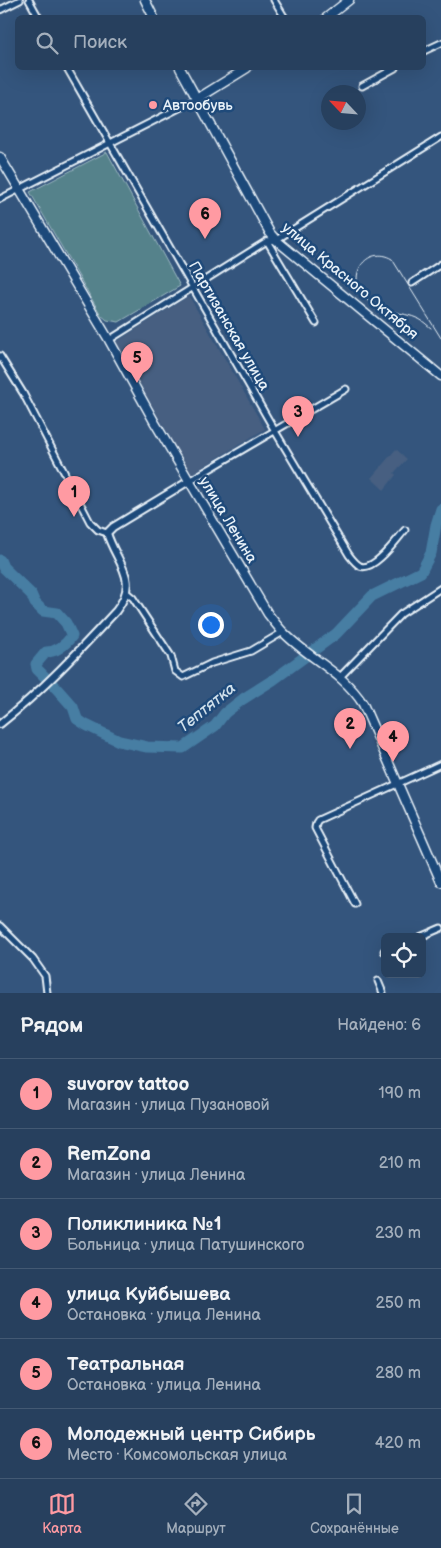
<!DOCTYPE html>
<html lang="ru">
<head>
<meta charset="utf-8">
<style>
  body { margin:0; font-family:"Balsamiq Sans",sans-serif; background:#2f4764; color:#f1f3f6 }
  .controls { position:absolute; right:15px; bottom:15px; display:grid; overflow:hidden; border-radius:8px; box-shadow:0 5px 20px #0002 }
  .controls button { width:45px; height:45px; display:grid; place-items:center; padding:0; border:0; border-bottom:1px solid #435973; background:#27405e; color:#f1f3f6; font:25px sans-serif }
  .compass { position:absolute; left:321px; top:85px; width:45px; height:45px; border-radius:50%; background:#27405e; box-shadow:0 5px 20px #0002; rotate:296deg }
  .you { position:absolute; left:210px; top:624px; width:18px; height:18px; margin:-12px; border:4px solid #fff; border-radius:50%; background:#1a73e8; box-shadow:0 0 0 8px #1a73e833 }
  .badge { display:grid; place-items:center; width:32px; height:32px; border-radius:50%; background:#ff9aa2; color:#111; font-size:16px; font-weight:700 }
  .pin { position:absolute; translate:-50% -41px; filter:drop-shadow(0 1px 2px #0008) }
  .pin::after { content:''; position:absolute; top:26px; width:18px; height:15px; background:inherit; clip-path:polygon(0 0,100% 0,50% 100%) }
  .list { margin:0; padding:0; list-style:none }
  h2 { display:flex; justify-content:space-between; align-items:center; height:65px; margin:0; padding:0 20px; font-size:21px }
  h2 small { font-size:16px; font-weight:400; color:#a4afbc }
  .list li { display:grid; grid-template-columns:32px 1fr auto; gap:15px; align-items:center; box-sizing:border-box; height:70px; padding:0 20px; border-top:1px solid #435973 }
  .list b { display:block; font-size:19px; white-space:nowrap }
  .list p { margin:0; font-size:16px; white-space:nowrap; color:#a4afbc }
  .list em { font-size:16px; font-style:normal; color:#a4afbc }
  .icon { flex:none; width:28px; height:28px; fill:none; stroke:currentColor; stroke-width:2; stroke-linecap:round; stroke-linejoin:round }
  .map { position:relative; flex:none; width:441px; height:993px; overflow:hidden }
  .search { position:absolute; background:#27405e; box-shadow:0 5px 20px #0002; left:15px; right:15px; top:15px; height:55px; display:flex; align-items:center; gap:12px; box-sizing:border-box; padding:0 18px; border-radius:8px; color:#a4afbc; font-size:19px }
  .sheet { height:485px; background:#27405e }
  nav { display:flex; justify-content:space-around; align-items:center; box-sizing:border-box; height:70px; border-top:1px solid #435973; background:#27405e; font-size:14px; color:#a4afbc }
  nav a { display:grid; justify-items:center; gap:2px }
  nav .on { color:#ff9aa2 }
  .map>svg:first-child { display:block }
  .built { fill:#465f81 }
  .green { fill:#55828b; stroke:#9ebac2 }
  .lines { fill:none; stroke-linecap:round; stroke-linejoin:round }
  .river { stroke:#477ea3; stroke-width:11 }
  .minor-casing { stroke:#e8f1f8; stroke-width:9 }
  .tertiary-casing { stroke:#e8f1f8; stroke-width:10 }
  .secondary-casing { stroke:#e8f1f8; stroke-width:11 }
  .minor { stroke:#1f4a7a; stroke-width:5 }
  .tertiary { stroke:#1f4a7a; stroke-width:6 }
  .secondary { stroke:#1f4a7a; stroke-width:8 }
  .tram { stroke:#e8f1f8; stroke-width:1 }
  .poi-dot { fill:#ff9aa2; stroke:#1f4a7a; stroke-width:2 }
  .labels { text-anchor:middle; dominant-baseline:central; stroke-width:5; stroke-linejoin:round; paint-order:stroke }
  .poi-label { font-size:15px; fill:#e8f1f8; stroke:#1f4a7a; text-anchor:start }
  .street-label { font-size:15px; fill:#e8f1f8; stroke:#1f4a7a }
  .water-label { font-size:16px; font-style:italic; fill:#d0e0eb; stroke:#1f4a7a }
</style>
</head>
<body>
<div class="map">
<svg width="441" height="993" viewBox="0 0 441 993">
  <rect width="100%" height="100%" fill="#34557d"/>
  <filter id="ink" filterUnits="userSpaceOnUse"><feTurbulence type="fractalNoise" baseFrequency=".02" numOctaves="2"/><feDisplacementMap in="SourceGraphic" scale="10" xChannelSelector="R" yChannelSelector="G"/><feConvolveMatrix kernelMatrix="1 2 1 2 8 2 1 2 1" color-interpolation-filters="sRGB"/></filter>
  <g filter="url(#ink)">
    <g class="built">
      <path d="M189,296l76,133 -74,45 -75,-132z"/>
      <path d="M396,449l11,10 -13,14 2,2 -12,15 -13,-12z"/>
    </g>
    <path class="green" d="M107,152l73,134 -61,36 -12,-2 -6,-5 -71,-123z"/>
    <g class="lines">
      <path class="river" d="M0,560l3,7 28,27 4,9 8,8 14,2 9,10 6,13c-6,8 -15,16 -26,16l-10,12 1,5 20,20 16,18 4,12 9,6 33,16 28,6 36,1 32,-22 10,-13 18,-14 30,-19 63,-46 36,-38 49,-24 10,-19 5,-28 5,-16"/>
      <g class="minor-casing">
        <g id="minor">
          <path d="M29,0l10,18"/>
          <path d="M274,0l11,18"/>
          <path d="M0,10l20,-10"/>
          <path d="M424,51l17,-8"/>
          <path d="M67,68l208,363 74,124c3,4 7,9 11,11 14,6 37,-27 45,-36"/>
          <path d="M362,86l33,-18"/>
          <path d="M0,199l197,-100"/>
          <path d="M267,241l49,82"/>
          <path d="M412,283l29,-19"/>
          <path d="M109,340l158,-99 9,-1 165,-103"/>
          <path d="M0,356l23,37 67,129 8,8 9,3"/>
          <path d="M189,481l157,-92"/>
          <path d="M127,593l6,5 38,58 4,15 8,6 29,-14 39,-12 32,-19"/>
          <path d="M340,677l61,-63 40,-26"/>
          <path d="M355,904l-40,-76 1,-5 2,-3 123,-56"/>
          <path d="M0,926l33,33 12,17 2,17"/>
          <path d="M420,937l21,-9"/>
          <path d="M384,951h1"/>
          <path d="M378,981l5,12"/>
        </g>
      </g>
      <g class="tertiary-casing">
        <path id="tertiary" d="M0,724c43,-34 79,-73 116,-113 25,-32 0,-48 -9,-78l6,-6 76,-46"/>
      </g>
      <g class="secondary-casing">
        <g id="secondary">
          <path d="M145,0l9,18"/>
          <path d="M326,18l23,-18"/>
          <path d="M180,68l90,165 6,7 165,136"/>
          <path d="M197,99l50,-31"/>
          <path d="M0,157l109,183 46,83 113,191c5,6 9,12 15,18 25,26 60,40 80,72l78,178"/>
        </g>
      </g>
      <use href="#minor" class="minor"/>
      <use href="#tertiary" class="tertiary"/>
      <use href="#secondary" class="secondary"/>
      <path class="tram" d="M431,328c-4,-3 -8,-7 -12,-9 -17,-8 -39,-6 -52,-19 -24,-23 0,-56 25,-41l49,79"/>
    </g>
  </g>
  <circle class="poi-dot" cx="153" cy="105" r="5"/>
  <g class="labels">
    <g class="poi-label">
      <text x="163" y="105">Автообувь</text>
    </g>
    <g class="street-label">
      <text transform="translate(350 281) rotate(40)">улица Красного Октября</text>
      <text transform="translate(229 326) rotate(60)">Партизанская улица</text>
      <text transform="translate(228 520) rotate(59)">улица Ленина</text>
    </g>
    <g class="water-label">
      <text transform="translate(207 708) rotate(-39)">Тептятка</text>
    </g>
  </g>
</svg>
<div class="controls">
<button><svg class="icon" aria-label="locate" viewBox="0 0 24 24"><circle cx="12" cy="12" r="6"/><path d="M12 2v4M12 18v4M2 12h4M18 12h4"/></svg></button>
</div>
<svg class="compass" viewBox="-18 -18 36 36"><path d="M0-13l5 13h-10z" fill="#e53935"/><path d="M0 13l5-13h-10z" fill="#a4afbc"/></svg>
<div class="you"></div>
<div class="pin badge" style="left:74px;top:517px">1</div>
<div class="pin badge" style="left:350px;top:749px">2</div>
<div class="pin badge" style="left:298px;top:437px">3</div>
<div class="pin badge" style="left:393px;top:762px">4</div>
<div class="pin badge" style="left:137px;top:383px">5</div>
<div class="pin badge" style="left:205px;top:239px">6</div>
<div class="search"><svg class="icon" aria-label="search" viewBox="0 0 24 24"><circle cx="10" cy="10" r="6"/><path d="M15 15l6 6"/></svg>Поиск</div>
</div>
<section class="sheet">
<h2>Рядом<small>Найдено: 6</small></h2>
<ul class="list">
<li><span class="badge">1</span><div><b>suvorov tattoo</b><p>Магазин · улица Пузановой</p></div><em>190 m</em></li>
<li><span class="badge">2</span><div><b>RemZona</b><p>Магазин · улица Ленина</p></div><em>210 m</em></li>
<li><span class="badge">3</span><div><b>Поликлиника №1</b><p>Больница · улица Патушинского</p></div><em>230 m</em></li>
<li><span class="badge">4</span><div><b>улица Куйбышева</b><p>Остановка · улица Ленина</p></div><em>250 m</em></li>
<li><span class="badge">5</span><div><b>Театральная</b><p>Остановка · улица Ленина</p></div><em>280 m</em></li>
<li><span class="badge">6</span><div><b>Молодежный центр Сибирь</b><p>Место · Комсомольская улица</p></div><em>420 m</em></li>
</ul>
</section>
<nav>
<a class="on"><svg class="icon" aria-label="map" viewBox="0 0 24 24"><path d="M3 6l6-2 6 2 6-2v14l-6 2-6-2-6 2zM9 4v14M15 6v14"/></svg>Карта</a>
<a><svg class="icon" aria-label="directions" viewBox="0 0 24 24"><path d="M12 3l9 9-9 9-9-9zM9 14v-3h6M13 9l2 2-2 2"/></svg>Маршрут</a>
<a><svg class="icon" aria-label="saved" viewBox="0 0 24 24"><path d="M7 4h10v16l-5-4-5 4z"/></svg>Сохранённые</a>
</nav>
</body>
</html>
